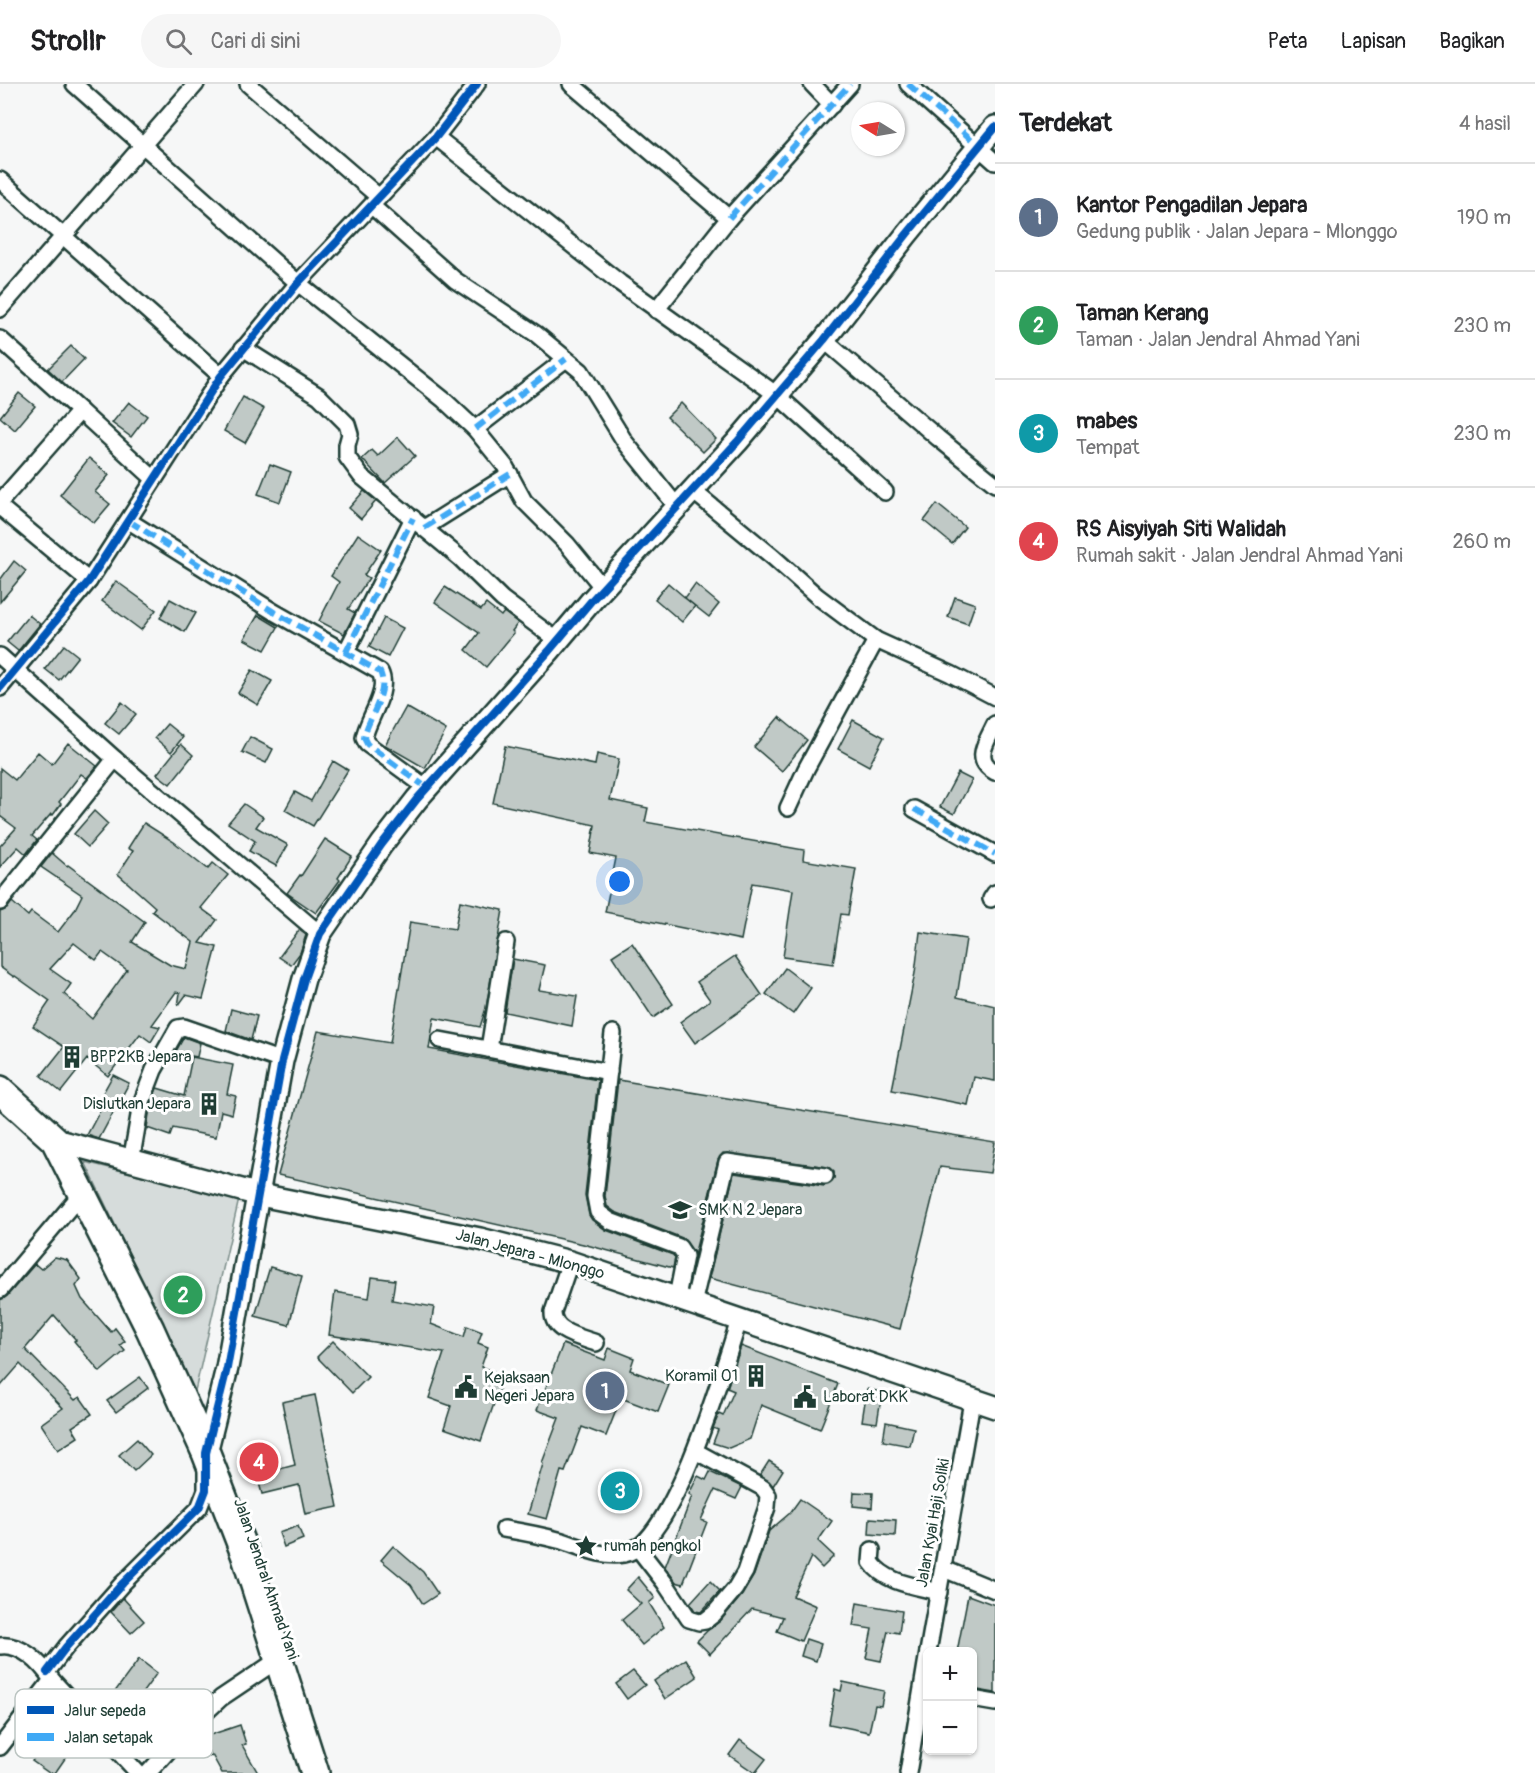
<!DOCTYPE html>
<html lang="id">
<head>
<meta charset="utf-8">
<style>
  body { margin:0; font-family:Pangolin,sans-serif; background:#f6f6f6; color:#202124 }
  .controls { position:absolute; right:18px; bottom:18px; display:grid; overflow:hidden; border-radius:9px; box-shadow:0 2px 4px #0004 }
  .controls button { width:54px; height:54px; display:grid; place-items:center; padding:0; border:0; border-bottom:2px solid #e0e0e0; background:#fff; color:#202124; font:30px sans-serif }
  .compass { position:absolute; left:851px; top:18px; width:54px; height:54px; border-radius:50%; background:#fff; box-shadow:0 2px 4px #0004; rotate:281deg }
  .you { position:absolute; left:620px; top:798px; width:21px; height:21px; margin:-15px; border:4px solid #fff; border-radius:50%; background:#1a73e8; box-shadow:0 0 0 9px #1a73e833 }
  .badge { display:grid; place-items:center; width:39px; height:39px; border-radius:50%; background:#db2777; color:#fff; font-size:20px; font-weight:700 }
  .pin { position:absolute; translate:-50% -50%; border:3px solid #fff; box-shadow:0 2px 6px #0006 }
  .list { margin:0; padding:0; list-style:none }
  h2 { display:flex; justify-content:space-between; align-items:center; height:78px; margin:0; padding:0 24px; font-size:26px }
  h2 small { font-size:20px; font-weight:400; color:#757577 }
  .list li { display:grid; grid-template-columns:39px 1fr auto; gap:18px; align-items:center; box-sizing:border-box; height:108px; padding:0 24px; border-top:2px solid #e0e0e0 }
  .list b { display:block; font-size:22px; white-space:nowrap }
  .list p { margin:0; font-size:20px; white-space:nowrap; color:#757577 }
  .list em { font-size:20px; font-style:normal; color:#757577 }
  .icon { flex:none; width:33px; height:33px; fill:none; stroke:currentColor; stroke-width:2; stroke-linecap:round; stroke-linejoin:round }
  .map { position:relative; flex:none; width:995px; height:1689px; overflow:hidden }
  header { display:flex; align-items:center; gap:36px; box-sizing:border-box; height:84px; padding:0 30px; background:#fff; border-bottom:2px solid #e0e0e0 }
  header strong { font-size:28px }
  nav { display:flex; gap:33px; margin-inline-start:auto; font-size:21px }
  .search { width:420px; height:54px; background:#f6f6f6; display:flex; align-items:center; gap:15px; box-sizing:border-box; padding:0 21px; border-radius:33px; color:#757577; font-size:22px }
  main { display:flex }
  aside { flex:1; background:#fff }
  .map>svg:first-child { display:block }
  .green { fill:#d6dcdb; stroke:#7a8c88; stroke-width:1.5 }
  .building { fill:#c0c9c6; stroke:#1f3d34; stroke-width:1.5; fill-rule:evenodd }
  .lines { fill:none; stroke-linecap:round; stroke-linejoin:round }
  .street-casing { stroke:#1f3d34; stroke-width:20 }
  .secondary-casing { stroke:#1f3d34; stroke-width:26 }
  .highway-casing { stroke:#1f3d34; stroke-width:32 }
  .street { stroke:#fff; stroke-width:15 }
  .secondary { stroke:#fff; stroke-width:21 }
  .highway { stroke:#fff; stroke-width:27 }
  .quiet { stroke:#3fa9f5; stroke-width:6; stroke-dasharray:12 6; stroke-linecap:butt }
  .cycleway-casing { stroke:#fff; stroke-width:11 }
  .cycleway { stroke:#0057b8; stroke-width:8 }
  .labels { text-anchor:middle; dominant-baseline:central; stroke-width:6; stroke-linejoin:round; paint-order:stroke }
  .poi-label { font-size:16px; fill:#1f3d34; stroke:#fff; text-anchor:start }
  .street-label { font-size:16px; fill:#1f3d34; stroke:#fff }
  .key { fill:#fff; stroke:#bcc5c2; stroke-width:1.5 }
  .key-label { font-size:16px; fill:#1f3d34 }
</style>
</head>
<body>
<header>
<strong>Strollr</strong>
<div class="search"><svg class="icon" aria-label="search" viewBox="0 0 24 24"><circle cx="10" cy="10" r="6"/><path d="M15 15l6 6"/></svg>Cari di sini</div>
<nav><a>Peta</a><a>Lapisan</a><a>Bagikan</a></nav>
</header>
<main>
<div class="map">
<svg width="995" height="1689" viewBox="0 0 995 1689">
  <rect width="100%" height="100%" fill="#f6f7f7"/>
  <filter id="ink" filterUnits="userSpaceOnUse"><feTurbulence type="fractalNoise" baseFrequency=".0167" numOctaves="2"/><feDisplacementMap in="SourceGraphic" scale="12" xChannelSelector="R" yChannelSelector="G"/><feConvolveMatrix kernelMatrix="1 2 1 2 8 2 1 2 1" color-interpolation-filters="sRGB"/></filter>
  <g filter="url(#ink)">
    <path class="green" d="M85,1078l154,37 -44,192z"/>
    <g class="building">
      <path d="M71,262l13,13 -22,23 -14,-13z"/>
      <path d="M19,309l16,13 -20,24 -15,-13z"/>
      <path d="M243,313l21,12 -19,34 -21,-12z"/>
      <path d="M129,318l18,14 -16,21 -19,-14z"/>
      <path d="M681,319l35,36 -13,13 -36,-35z"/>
      <path d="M398,353l17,19 -30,27 -23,-24 10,-9 6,6z"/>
      <path d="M89,374l20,17 -14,17 15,12 -16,19 -34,-28z"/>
      <path d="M270,380l21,8 -11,30 -22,-8z"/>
      <path d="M364,407l12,10 -15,18 -12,-11z"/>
      <path d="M937,420l28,23 -13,17 -28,-23z"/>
      <path d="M358,450l23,16 -17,25 5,3 -21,31 7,4 -11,21 -25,-13 20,-39 -8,-6z"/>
      <path d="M14,477l12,10 -26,31v-22z"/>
      <path d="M116,497l40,29 -15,20 -39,-29z"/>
      <path d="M668,499l27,23 -13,16 -27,-23z"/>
      <path d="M695,500l24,20 -10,13 -24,-19z"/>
      <path d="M445,503l36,23 5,-6 15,12 3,-4 14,11 -6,8 2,2 -28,34 -20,-17 13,-17 -44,-31z"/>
      <path d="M955,513l20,7 -7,20 -20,-7z"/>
      <path d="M170,515l26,14 -11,19 -25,-14z"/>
      <path d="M29,531l11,9 -22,27 -11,-9z"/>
      <path d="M258,531l20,12 -13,23 -21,-11z"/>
      <path d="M384,534l19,10 -15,29 -19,-10z"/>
      <path d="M64,561l14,11 -19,24 -14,-11z"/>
      <path d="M252,586l20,11 -14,24 -20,-12z"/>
      <path d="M122,618l14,12 -17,20 -14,-11z"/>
      <path d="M406,623l40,23 -21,38 -40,-23z"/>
      <path d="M779,633l28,23 -25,31 -28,-24z"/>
      <path d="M853,636l31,17 -15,29 -31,-17z"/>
      <path d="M167,640l16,13 -12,15 -16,-14z"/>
      <path d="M250,653l23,12 -7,14 -24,-11z"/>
      <path d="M68,659l29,23 -10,12 -6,-4 -22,28 2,2 -8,11 -2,-1 -19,22 5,4 -11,14 -8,-7 -18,20v-21l16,-18 -16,-12v-48l15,12 23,-28 14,12z"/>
      <path d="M181,660l12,11 -23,29 -13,-10z"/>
      <path d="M505,662l90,19 2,-11 22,5 -9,41 38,8 -3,14 159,28 -1,10 53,9 -8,46 -7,-1 -8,50 -50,-7 10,-67 -41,-7 -11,57 -136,-28 11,-54 -26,-5 5,-28 -102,-22z"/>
      <path d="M333,677l15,9 -35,56 -28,-16 10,-18 16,9z"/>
      <path d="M958,689l14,7 -18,34 -14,-7z"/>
      <path d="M244,720l19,13 -7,10 32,18 -12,21 -27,-15 6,-10 -27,-18z"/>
      <path d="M94,727l14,13 -20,23 -14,-13z"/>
      <path d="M144,739l30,19 34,27 5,-6 15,12 -27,33 16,12 -17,23 17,4 -14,52 -17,-4 -8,11 2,-13 -4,-1 -24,33 8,2 -9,15 -11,-8 -32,42 -21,-17 -26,33 -20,-16 23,-29 -31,-21 17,-25 -35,-25 -1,1 -14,-10v-55l7,-3 5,-7 16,14 3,-4 27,20 16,-21 8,-16 -41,-28 11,-14 15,13 1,-1 77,57 -13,20 38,23 16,4 7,-27 -41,-31 3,-4 -37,-33 15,-23 -5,-3zM74,859l22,17 6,-8 25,18 -35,49 -28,-25 7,-10 -21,-15z"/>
      <path d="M325,755l27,17 -14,22 2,2 -24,33 -29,-20 13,-18 1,1z"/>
      <path d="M460,817l43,9 -17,98 -6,19 -46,-9 -5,31 169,31 -13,115 4,20 3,5 14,10 67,25 2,3 -2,10 -90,-24 -305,-69 40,-144 72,12 20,-121 45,7z"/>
      <path d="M299,846l7,5 -6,18 -9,12 -12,-8z"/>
      <path d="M920,848l46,7 -9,58 38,9v75l-21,-4 -6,28 -76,-15 23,-117z"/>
      <path d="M632,859l41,61 -20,14 -41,-62z"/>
      <path d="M735,872l27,39 -67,48 -15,-21 30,-22 -13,-18z"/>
      <path d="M513,875l32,6 -6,25 38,6 -5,30 -67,-14z"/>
      <path d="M785,884l26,20 -18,26 -27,-20z"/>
      <path d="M231,925l26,7 -6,24 -25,-9z"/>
      <path d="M184,953l16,6 -3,14 -22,-4z"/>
      <path d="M192,973l41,8 -6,29 9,2 -4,18 -11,-3 -5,26 -43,-9 -3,8 -23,-8 3,-21 7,-19 27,8z"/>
      <path d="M113,991l16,8 -30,56 -12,-4 17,-32 -5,-3z"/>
      <path d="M618,996l377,62 -5,31 -50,-6 -40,162 -191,-51 25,-105 90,13 8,-4 2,-4v-6l-7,-5 -104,-14 -5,7 -24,96 -1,-5 -11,-13 -67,-26 -8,-6 -2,-10z"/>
      <path d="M55,1173l12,3 14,19 -5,7 6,13 29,33 4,-4 10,13 -5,4 5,6 -25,21 -26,-31 2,-1 -22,-25 -29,34 50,51 5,-3 12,17 -20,13 6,10 -20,13 -17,-26 22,-16 -43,-44 -20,23v-87l7,-4 28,-32 6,5z"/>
      <path d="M270,1183l32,9 -13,49 -34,-9z"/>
      <path d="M372,1193l23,3 -3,20 42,7 -3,17 33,13 3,-11 15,6 -4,11 10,4 -7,20 23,8 -23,66 -37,-13 7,-22 -22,-8 15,-45 -115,-18 6,-43 34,6z"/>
      <path d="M333,1257l35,36 -16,16 -35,-36z"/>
      <path d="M563,1260l42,16 4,-12 25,10 -4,12 39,15 -11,27 -37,-14 -15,38 -24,-9 -17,45 -4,-1 -14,48 -19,-5 15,-50 -1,-1 17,-45 -22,-8z"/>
      <path d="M741,1262l97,38 -18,45 -59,-24 -11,34 -21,9 -16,-5 5,-13 -5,-2 6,-14 4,2 11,-25 -7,-3z"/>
      <path d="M140,1293l8,11 -32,24 -9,-11z"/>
      <path d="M867,1305l15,3 -5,31 -15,-2z"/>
      <path d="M315,1311l23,112 -33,7 -6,-29 -37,9 -5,-19 38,-10 -13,-63z"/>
      <path d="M886,1338l28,6 -4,18 -27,-5z"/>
      <path d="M137,1355l14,16 -17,16 -15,-16z"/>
      <path d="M769,1377l14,9 -10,16 -13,-11z"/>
      <path d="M710,1388l32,15 -6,12 -21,-9 -14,30 6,2 -24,62 -7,-2 -11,-15 27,-71 -3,-2 9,-18 8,4z"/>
      <path d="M854,1408l19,1 -1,15 -19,-2z"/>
      <path d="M800,1415l32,22 -14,20 16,15 -12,12 -11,-11 -18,39 23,10 -15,35 -24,-10 6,-14 -31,-8 -42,45 -13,-13 10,-10 14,-11 21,-25 12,-20 15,-44 21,-18z"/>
      <path d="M870,1434l26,2 -1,16 -26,-2z"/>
      <path d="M298,1442l5,13 -19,8 -5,-14z"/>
      <path d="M393,1462l30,26 15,22 -15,10 -12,-19 -30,-25z"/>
      <path d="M638,1493l17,21 -6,5 15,24 -22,18 -20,-25 19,-16 -15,-14z"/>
      <path d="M710,1497l10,10 -19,21 -6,-1 -5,-8z"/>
      <path d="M968,1511l27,10v88l-23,-4v-37h-15z"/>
      <path d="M123,1514l21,23 -13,12 -20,-21z"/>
      <path d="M857,1519l45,8 -3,22 -11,-2 -7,30 -15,-3 6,-29 -19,-3z"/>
      <path d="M806,1555l15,5 -5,17 -15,-5z"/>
      <path d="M139,1575l18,14 -28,38 -18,-14z"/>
      <path d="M686,1575l11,18 -32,22 -11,-18z"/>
      <path d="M633,1587l12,14 -18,14 -11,-15z"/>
      <path d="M843,1598l41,9 -3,15 -6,-1 -6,27 -40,-8 6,-35 6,2z"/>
      <path d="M240,1641l6,19 -4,1 16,28h-36l-10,-18 -2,1 -6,-19z"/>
      <path d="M52,1649l21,14 -18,26h-6l-17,-12z"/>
      <path d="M740,1656l26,19 -11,14 -26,-18z"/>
    </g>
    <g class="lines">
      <g class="street-casing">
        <g id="street">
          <path d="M74,0l224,199 146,117 31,29 30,37 19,35 43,43 36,44"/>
          <path d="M248,0l131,113"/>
          <path d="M571,0l158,134 -73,92"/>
          <path d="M812,0l20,21"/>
          <path d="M908,0l87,78"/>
          <path d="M436,53l184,146 157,112 108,97"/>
          <path d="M0,96l221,196"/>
          <path d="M372,122l83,74 81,54 45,37 44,71 53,66"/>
          <path d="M729,134l121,-134"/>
          <path d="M0,225l196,-225"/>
          <path d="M0,255l80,72 -80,91"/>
          <path d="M824,256l114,98 57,46"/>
          <path d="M243,264l76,48 28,28 3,10 -3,11v12l14,19 99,82 42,41 56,42"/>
          <path d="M80,327l73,67"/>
          <path d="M475,345l91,-70"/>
          <path d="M693,407l80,66 44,39 59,44 75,34 44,23"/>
          <path d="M0,423l89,74"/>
          <path d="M129,437l145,91 106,60c10,20 -13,47 -16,66l3,6 60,44"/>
          <path d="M424,444l86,-54"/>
          <path d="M346,568l67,-134"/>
          <path d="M0,572l115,103 205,175"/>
          <path d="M0,604l89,-107 132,-205 77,-93 138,-146 41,-53"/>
          <path d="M995,640c-8,18 -23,35 0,48"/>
          <path d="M788,724l18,-39 70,-129"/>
          <path d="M914,725l81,45"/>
          <path d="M991,815l4,-6"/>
          <path d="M0,818l115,-143"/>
          <path d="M613,949l-18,163 3,16 12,9 69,26 6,9 -8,41"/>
          <path d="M440,956l169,32"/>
          <path d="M489,965l17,-107"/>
          <path d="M131,1078l10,-58 13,-34 24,-42 6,-1 98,34"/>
          <path d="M570,1178l-17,50c-1,20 27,25 43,31"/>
          <path d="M0,1206l81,-96"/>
          <path d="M693,1220l34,-142 98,14"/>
          <path d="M504,1445c19,3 39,7 58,12 19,6 41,17 62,13 50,-8 100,-190 116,-236"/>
          <path d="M637,1463l28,36 24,36 10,3 6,-1 9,-7 21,-25 10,-17 22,-65 1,-12 -5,-7 -68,-37"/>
          <path d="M872,1466l-1,12c14,21 45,24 68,30"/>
          <path d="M944,1485l51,21"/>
          <path d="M0,1562c21,-3 41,17 52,34l86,93"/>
          <path d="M928,1568l44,-251"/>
          <path d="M47,1588l19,-25 57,-64 76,-75 7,-18v-18"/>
          <path d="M972,1615l23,4"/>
          <path d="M0,1663l52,-67"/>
          <path d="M148,1689l42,-46 31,-29 58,-39"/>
          <path d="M908,1689l20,-121"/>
        </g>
      </g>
      <g class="secondary-casing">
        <g id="secondary">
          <path d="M55,1056l205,55 220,44 90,23 425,145"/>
          <path d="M206,1369l21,-85 55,-307 22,-82 16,-45 62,-90 35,-45 132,-148 43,-51 145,-158 87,-102 83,-106 88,-107"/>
        </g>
      </g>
      <g class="highway-casing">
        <path id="highway" d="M0,1006l55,50 95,189 56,124 39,101 70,219"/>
      </g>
      <use href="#street" class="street"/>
      <use href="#secondary" class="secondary"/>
      <use href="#highway" class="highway"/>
      <g class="quiet">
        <path d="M908,0l71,62"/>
        <path d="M729,134l121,-134"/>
        <path d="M475,345l91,-70"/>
        <path d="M129,437l145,91 106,60c10,20 -13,47 -16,66l3,6 60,44"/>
        <path d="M424,444l86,-54"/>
        <path d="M346,568l67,-134"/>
        <path d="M914,725l81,45"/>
      </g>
      <g class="cycleway-casing">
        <g id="cycleway">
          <path d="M0,604l89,-107 132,-205 77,-93 138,-146 41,-53"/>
          <path d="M47,1588l19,-25 57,-64 76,-75 7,-18v-37l21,-85 55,-307 22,-82 16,-45 62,-90 35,-45 132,-148 43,-51 145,-158 87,-102 83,-106 88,-107"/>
        </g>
      </g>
      <use href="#cycleway" class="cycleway"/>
    </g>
  </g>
  <defs>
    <g id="building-bare" transform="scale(1.8)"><path d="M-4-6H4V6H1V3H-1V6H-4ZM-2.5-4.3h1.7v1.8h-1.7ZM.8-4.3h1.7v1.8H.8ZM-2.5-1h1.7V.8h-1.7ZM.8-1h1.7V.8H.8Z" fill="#1f3d34" stroke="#fff" stroke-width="2.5" paint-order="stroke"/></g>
    <g id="school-bare" transform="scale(1.8)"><path d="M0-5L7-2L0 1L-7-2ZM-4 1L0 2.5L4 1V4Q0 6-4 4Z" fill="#1f3d34" stroke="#fff" stroke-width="2.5" paint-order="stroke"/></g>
    <g id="civic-bare" transform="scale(1.8)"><path d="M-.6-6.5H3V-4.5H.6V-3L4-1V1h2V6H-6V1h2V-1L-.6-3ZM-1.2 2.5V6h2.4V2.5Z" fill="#1f3d34" stroke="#fff" stroke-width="2.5" paint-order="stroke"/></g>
    <g id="sight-bare" transform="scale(1.8)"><path d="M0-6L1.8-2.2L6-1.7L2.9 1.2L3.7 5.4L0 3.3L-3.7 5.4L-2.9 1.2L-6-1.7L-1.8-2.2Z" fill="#1f3d34" stroke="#fff" stroke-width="2.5" paint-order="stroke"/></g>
  </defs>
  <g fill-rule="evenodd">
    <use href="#building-bare" x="72" y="973"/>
    <use href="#building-bare" x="209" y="1020"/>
    <use href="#school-bare" x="680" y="1126"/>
    <use href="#building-bare" x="756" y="1292"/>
    <use href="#civic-bare" x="466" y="1303"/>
    <use href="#civic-bare" x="805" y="1313"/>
    <use href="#sight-bare" x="586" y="1462"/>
  </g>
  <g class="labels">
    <g class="poi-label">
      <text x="90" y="973">BPP2KB Jepara</text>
      <text x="191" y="1020" text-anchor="end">Dislutkan Jepara</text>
      <text x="698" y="1126">SMK N 2 Jepara</text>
      <text x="738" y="1292" text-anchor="end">Koramil 01</text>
      <text x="484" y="1294">Kejaksaan<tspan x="484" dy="18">Negeri Jepara</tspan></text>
      <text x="823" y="1313">Laborat DKK</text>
      <text x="604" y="1462">rumah pengkol</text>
    </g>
    <g class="street-label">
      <text transform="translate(530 1170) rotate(15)">Jalan Jepara - Mlonggo</text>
      <text transform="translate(933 1439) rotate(-80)">Jalan Kyai Haji Soliki</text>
      <text transform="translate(266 1495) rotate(71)">Jalan Jendral Ahmad Yani</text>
    </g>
  </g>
  <rect x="15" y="1605" width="198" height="69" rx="9" class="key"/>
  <rect x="27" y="1622" width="27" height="8" fill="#0057b8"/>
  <rect x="27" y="1649" width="27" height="8" fill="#3fa9f5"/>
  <g class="key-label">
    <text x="64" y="1632">Jalur sepeda</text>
    <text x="64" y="1659">Jalan setapak</text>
  </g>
</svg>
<div class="controls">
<button>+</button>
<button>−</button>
</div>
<svg class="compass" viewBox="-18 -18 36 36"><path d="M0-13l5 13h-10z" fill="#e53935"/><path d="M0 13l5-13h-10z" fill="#757577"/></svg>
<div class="you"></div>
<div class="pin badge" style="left:605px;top:1307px;background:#5c6f8a">1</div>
<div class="pin badge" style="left:183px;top:1211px;background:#2e9e5b">2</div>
<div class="pin badge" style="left:620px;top:1407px;background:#0f9aa8">3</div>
<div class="pin badge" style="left:259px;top:1378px;background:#e0444e">4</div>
</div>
<aside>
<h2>Terdekat<small>4 hasil</small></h2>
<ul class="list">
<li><span class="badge" style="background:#5c6f8a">1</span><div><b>Kantor Pengadilan Jepara</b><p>Gedung publik · Jalan Jepara - Mlonggo</p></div><em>190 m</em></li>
<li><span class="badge" style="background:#2e9e5b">2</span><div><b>Taman Kerang</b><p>Taman · Jalan Jendral Ahmad Yani</p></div><em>230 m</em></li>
<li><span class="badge" style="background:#0f9aa8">3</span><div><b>mabes</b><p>Tempat</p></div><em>230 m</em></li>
<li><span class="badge" style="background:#e0444e">4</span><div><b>RS Aisyiyah Siti Walidah</b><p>Rumah sakit · Jalan Jendral Ahmad Yani</p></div><em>260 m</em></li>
</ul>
</aside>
</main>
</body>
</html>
